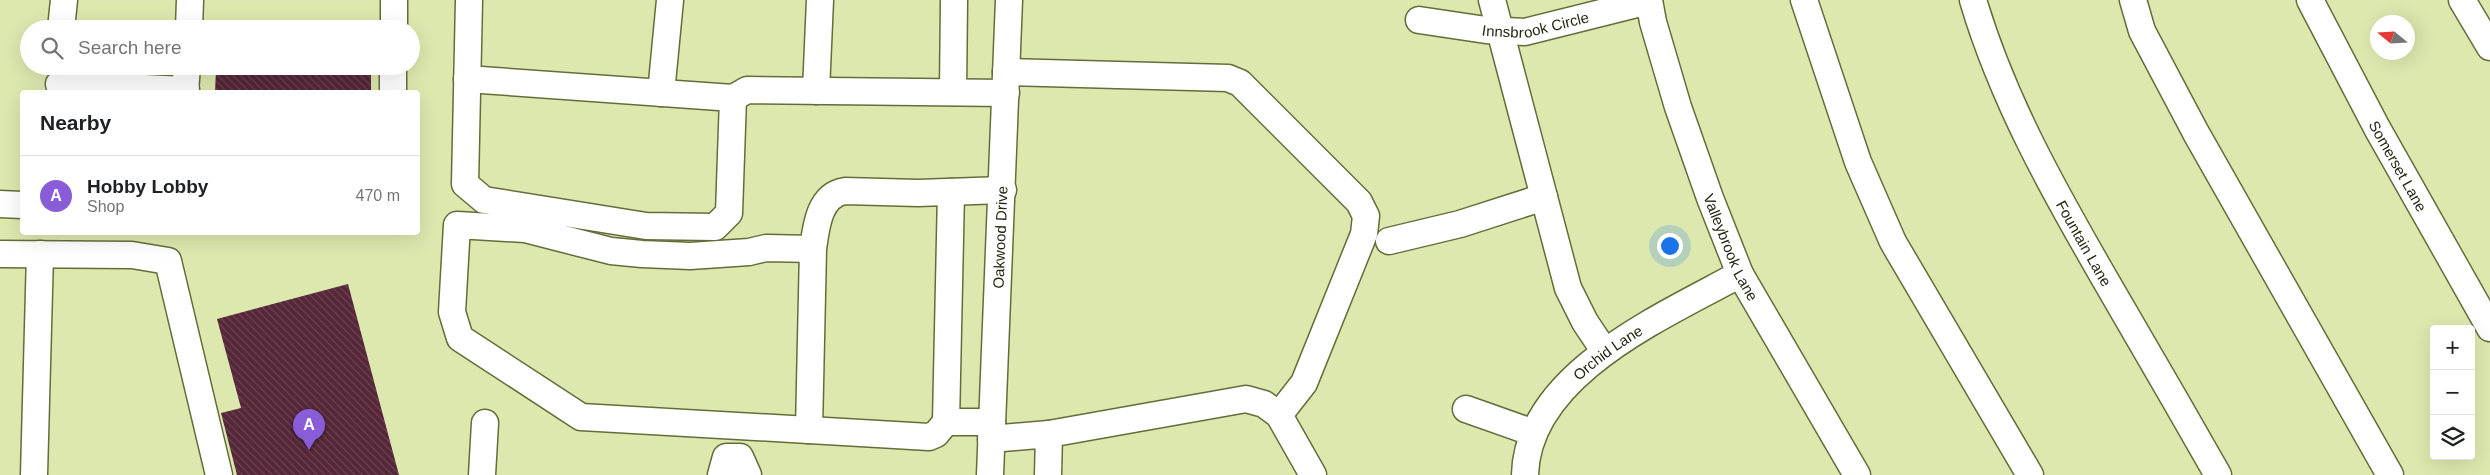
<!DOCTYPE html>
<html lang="en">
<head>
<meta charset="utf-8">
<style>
  body { margin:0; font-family:Arial,sans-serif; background:#f6f6f6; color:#202124 }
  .controls { position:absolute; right:15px; bottom:15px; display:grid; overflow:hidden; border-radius:5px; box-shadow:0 5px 20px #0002 }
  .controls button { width:45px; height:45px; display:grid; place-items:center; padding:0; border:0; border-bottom:1px solid #e0e0e0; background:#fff; color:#202124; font:25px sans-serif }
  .compass { position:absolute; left:2370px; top:15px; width:45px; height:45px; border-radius:50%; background:#fff; box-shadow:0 5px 20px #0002; rotate:288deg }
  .you { position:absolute; left:1669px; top:245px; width:18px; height:18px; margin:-12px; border:4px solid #fff; border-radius:50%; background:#1a73e8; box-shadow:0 0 0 8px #1a73e833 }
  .badge { display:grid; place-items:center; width:32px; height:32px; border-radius:50%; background:#885dd7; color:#fff; font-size:16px; font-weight:700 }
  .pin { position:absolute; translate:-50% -41px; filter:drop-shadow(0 1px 2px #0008) }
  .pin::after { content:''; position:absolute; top:26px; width:18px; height:15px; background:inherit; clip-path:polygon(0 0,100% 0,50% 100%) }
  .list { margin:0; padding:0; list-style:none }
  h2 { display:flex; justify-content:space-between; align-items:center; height:65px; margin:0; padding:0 20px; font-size:21px }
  h2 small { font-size:16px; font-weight:400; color:#757577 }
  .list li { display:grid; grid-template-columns:32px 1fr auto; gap:15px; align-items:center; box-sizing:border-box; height:80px; padding:0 20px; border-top:1px solid #e0e0e0 }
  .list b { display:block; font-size:19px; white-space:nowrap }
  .list p { margin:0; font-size:16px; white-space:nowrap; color:#757577 }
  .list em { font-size:16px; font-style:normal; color:#757577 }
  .icon { flex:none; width:28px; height:28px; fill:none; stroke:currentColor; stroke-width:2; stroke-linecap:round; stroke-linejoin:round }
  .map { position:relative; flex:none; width:2490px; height:475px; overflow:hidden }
  .search { position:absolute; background:#fff; box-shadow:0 5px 20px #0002; left:20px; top:20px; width:400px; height:55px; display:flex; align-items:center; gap:12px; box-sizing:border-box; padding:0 18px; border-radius:28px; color:#757577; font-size:19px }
  .panel { position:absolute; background:#fff; box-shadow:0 5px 20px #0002; left:20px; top:90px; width:400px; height:145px; border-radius:5px }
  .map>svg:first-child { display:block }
  .building { fill:url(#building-back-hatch) }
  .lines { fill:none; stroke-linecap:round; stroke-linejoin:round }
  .minor-casing { stroke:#646d39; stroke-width:29 }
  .minor { stroke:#fff; stroke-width:26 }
  .labels { text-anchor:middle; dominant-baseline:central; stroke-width:5; stroke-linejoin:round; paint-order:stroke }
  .street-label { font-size:15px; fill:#242812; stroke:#eaf5bc }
</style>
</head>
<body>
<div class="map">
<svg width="2490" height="475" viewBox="0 0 2490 475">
  <defs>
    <pattern id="building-back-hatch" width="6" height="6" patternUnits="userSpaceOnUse" patternTransform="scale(1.25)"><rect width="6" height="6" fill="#562639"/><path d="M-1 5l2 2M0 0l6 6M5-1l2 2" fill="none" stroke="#6b4452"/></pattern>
  </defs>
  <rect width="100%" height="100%" fill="#dde8af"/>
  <g class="building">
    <path d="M225,66h146v26h-156l1,-22 9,1z"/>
    <path d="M348,284l51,191h-162l-16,-62 20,-5 -24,-89z"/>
  </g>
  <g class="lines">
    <g class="minor-casing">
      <g id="minor">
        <path d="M394,0v29"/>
        <path d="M469,0l-4,184 19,16 162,26 69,1 14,-14 4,-115 14,-8 259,3"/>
        <path d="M1492,0l76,288 17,34 20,30"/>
        <path id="s1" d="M1649,0l4,22 25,85 32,91 30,76 117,201"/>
        <path d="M1804,0l54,162 35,80 137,233"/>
        <path id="s2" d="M1973,0c30,101 81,191 133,281 38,65 75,129 112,194"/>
        <path d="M2133,0l9,31 54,102 194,342"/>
        <path id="s3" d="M2310,0l67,128 113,200"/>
        <path d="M2462,0l28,47"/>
        <path id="s4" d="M1419,20l67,10 39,2 124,-31"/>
        <path d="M61,29l3,-29"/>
        <path d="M189,29l1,-29"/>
        <path d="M1006,72l222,6 12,5 119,119 7,14 -2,18 -60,149 -25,32"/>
        <path d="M467,79l266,19"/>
        <path d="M59,84l127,6"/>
        <path d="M816,91l4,-91"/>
        <path d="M185,92l2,-26"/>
        <path d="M393,92v-26"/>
        <path d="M953,92l1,-92"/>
        <path d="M661,93l9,-93"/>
        <path d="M0,204l22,1"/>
        <path d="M1389,241l71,-17 84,-27"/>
        <path d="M813,249l-47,-1 -17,4 -59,4 -48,-2 -31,-3 -86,-22 -68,-4 -5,87 8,26 121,79 228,13 4,-181c3,-22 6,-54 32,-58l73,2 85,-3"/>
        <path d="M0,254l132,1 36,6 51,214"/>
        <path d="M1466,409l68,24"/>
        <path d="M946,422l5,-230"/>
        <path d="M809,430l120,7 7,-3 10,-12h46"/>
        <path d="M1049,434l197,-35 18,5 15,11 34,60"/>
        <path d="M991,439l58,-5 -1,41"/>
        <path d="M34,475l6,-221"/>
        <path d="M482,475l3,-52"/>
        <path d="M721,475l5,-18h14l8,18"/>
        <path id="s5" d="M990,475l19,-475"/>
        <path id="s6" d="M1525,475c2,-101 139,-159 215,-201"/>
      </g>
    </g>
    <use href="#minor" class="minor"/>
  </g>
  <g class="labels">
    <g class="street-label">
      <text stroke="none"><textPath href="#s4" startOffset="118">Innsbrook Circle</textPath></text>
      <text stroke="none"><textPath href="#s3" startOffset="188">Somerset Lane</textPath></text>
      <text stroke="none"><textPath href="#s5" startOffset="238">Oakwood Drive</textPath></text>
      <text stroke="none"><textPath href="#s2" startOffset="268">Fountain Lane</textPath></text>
      <text stroke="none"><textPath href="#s1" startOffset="261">Valleybrook Lane</textPath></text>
      <text stroke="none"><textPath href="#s6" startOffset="154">Orchid Lane</textPath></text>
    </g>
  </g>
</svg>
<div class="controls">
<button>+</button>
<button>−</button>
<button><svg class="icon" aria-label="layers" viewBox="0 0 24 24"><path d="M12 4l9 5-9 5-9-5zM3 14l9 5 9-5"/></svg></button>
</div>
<svg class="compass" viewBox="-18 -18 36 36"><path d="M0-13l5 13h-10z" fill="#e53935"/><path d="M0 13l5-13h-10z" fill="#757577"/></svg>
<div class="you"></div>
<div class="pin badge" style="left:309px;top:450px">A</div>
<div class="search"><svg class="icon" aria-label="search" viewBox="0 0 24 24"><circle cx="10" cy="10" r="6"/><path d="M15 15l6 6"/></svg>Search here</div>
<section class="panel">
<h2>Nearby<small></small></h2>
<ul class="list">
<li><span class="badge">A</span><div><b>Hobby Lobby</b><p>Shop</p></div><em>470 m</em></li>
</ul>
</section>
</div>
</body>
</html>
